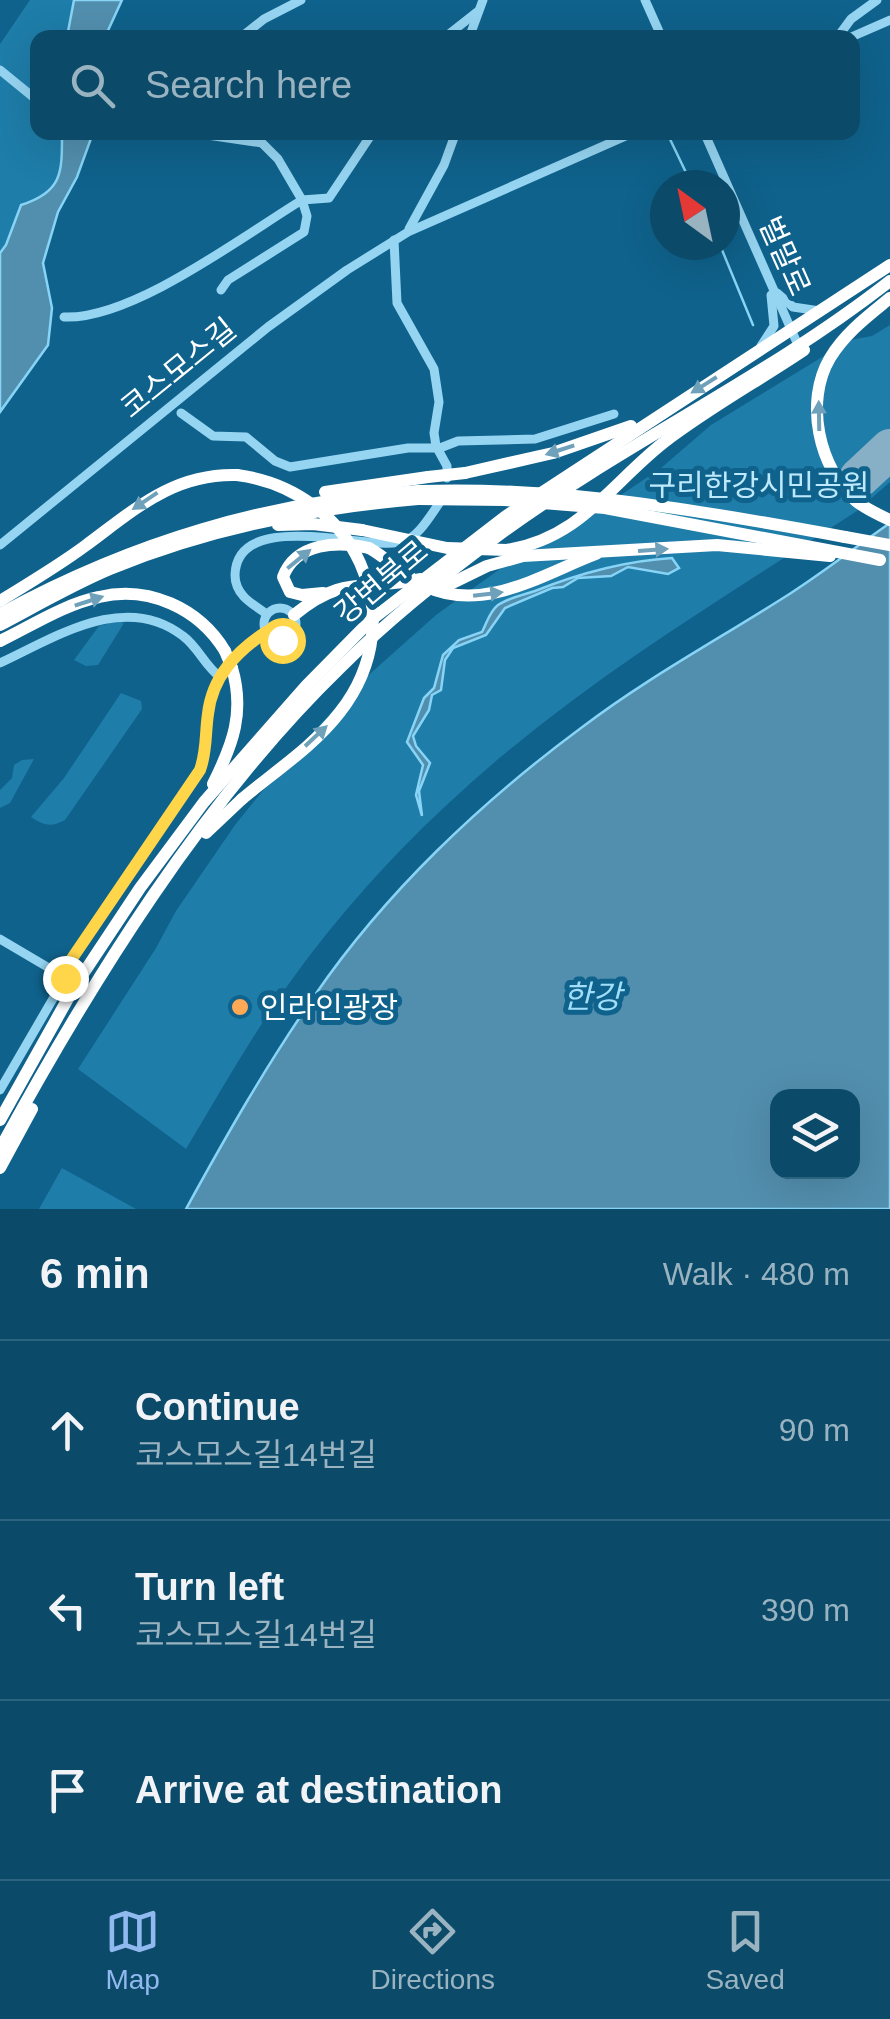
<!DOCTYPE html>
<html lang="en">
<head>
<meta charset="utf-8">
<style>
  body { margin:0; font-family:Helvetica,"Noto Sans KR",sans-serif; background:#14516f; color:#f1f3f6 }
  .controls { position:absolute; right:30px; bottom:30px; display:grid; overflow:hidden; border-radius:20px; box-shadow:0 10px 40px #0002 }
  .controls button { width:90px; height:90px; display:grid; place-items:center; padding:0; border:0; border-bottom:2px solid #2b627d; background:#0b4a69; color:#f1f3f6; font:50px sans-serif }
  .compass { position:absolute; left:650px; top:170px; width:90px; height:90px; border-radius:50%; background:#0b4a69; box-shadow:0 10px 40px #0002; rotate:327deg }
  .stop { position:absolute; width:30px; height:30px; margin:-22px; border:8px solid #ffd54a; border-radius:50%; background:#fff }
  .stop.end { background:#ffd54a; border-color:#fff; box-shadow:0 2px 10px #0008 }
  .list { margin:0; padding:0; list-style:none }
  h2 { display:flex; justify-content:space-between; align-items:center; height:130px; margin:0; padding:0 40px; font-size:42px }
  h2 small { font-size:32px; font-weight:400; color:#9ab3c0 }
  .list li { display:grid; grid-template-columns:65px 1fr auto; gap:30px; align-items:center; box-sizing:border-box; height:180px; padding:0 40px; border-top:2px solid #2b627d }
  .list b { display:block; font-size:38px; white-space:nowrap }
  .list p { margin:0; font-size:32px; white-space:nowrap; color:#9ab3c0 }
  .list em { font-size:32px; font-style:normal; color:#9ab3c0 }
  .icon { flex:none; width:55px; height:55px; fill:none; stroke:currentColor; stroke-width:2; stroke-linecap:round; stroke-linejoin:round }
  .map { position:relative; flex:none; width:890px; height:1209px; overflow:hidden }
  .search { position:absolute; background:#0b4a69; box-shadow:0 10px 40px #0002; left:30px; right:30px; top:30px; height:110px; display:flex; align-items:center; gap:25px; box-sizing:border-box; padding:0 35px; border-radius:20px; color:#9ab3c0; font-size:38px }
  .sheet { height:670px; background:#0b4a69 }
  nav { display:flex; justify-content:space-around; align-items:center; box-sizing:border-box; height:140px; border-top:2px solid #2b627d; background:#0b4a69; font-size:28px; color:#9ab3c0 }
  nav a { display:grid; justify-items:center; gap:5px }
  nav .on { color:#90b9f0 }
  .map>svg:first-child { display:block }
  .green { fill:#1e7da9 }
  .water { fill:#528fae; stroke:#87d4f6; stroke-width:2.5; fill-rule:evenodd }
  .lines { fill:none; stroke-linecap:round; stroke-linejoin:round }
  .stream { stroke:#87d4f6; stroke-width:2.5 }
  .runway { stroke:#87b0c6; stroke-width:40 }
  .minor { stroke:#96d5f2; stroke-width:9 }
  .highway { stroke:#fff; stroke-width:12 }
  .highway-bridge { stroke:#fff; stroke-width:12 }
  .oneway { fill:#6fa1ba }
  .route { stroke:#ffd54a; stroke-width:12 }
  .poi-dot { fill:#ffa957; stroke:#0f628c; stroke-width:4 }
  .labels { text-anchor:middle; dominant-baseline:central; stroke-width:10; stroke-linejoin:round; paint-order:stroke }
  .street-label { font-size:30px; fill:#fff; stroke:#0f628c }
  .park-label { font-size:30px; fill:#bde9fd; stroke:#0f628c }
  .poi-label { font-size:30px; fill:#fff; stroke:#0f628c; text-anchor:start }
  .water-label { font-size:32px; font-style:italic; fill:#a1defa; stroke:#0f628c }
</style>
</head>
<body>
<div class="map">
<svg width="890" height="1209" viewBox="0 0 890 1209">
  <rect width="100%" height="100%" fill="#0f628c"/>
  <g class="green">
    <path d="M30,0h44l-7,37 -29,1v94l24,1c0,39 1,59 -42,72l-14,40 -6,8v-209z"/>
    <path d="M890,325v157l-33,29c-140,91 -284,176 -406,290 -64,59 -125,128 -174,200 -33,48 -61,98 -91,148l-108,-80 78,-121 20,-37 59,-86 55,-68 64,-69 82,-73 93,-67 40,-18 92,-62 50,-43 139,-85 22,-4z"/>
    <path d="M118,621l6,2 -26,42 -12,1 -12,-6 25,-34z"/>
    <path d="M121,693l20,8 1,8 -77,111c-14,8 -22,5 -34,-3l33,-39z"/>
    <path d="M34,759l-24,44 -10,5v-18l12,-12 2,-13 8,-5z"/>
    <path d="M62,1168l74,41h-97z"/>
  </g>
  <g class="water">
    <path d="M74,0h48l-17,37h-38z"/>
    <path d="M62,133h31l-16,44 -19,35 -15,51 9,45 -4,37 -48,67v-159l6,-8 15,-40c42,-13 41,-33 41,-72z"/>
    <path d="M890,523v686h-704c40,-73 81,-145 129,-214 70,-102 166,-193 266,-267 67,-51 140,-90 210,-135 34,-22 66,-47 99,-70zM778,1096h74v76h-74z"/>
    <path d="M672,558l7,10 -11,6 -40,-7 -17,9 -33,2 -15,9 -11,1 -47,20 -19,27 -33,13 -8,12 -4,30 -9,5 -3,15 -16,26 3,10 14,17 -11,28 3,25 -6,-21 7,-30 -16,-23 17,-44 10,-10 9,-33 16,-15 23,-8c5,-9 7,-20 16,-27 10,-7 25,-10 37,-14 45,-18 89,-30 137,-33z"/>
  </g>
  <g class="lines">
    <g class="stream">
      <path d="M668,135l24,50"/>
      <path d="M720,245l33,80"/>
    </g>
    <path class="runway" d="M859,478l31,-29"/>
    <g class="minor">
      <path d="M645,0l17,38"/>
      <path d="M240,38l24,-19 37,-19"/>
      <path d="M444,38l33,-26"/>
      <path d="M469,38l14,-38"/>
      <path d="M837,38l14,-19 26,-19"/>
      <path d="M849,38l41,-18"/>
      <path d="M0,70l38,31"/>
      <path d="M187,132l75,11 16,16 24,41 27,-2 44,-66"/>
      <path d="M704,132l94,213"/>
      <path d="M409,229l35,-64 12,-33"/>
      <path d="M394,240l3,63 37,66 5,33 -5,31 2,13 11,20v12"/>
      <path d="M777,293l16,14 27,4"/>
      <path d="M64,317c68,3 179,-81 238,-117l5,16 -3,16 -76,48 -7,10"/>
      <path d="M761,346l13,-20 -3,-31"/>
      <path d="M181,413l32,23 33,1 29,24 15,6 118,-19h32l18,-7 77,-2 79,-25"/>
      <path d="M0,545l268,-218 79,-57 61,-38 227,-100"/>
      <circle cx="280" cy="624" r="16"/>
      <path d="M267,614c-15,-10 -32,-19 -32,-39 2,-68 132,-24 167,-33 18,-5 30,-30 41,-44"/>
      <path d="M0,663c56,-26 125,-72 183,-27 15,11 22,30 37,41"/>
      <path d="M0,939l66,39"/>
      <path d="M0,1090l65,-112 6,-18 129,-190c7,-19 5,-36 8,-56 4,-37 28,-63 58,-82"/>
    </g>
    <g class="highway">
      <path d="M890,298c-22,18 -45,35 -60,60 -26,44 -11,110 26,143 10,8 23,14 34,19"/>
      <path d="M465,473l88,-20 78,-27"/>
      <path d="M325,492l103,-15"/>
      <path d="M278,525l35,-1 49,6"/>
      <path d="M845,537l45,8"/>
      <path d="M507,550c73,-12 102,-64 156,-107 44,-34 95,-62 141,-93"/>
      <path d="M442,588l45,-22 36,-10 194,-11 113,11"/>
      <path d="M323,593l-21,2 -12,-3 -7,-15c13,-35 55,-36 86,-29"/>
      <path d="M0,601c29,-18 58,-35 85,-55 49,-36 88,-73 152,-71"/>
      <path d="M0,614c132,-72 268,-113 418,-123"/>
      <path d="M294,615c51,-42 69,-23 126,-36"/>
      <path d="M0,625c36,-19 72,-40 110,-56 99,-41 202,-61 308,-70"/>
      <path d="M0,641c31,-15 65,-37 99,-44 49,-12 100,11 126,54"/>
      <path d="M213,784c20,-40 32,-72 19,-116"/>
      <path d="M206,833l36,-34"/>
      <path d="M0,1120l75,-134 65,-98 64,-86 102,-116 65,-66 135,-104 384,-251"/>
      <path d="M0,1149c91,-167 203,-348 340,-481 49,-49 107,-95 163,-136 124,-90 266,-156 387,-251"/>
      <path d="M0,1168l32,-59"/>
    </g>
    <g class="highway-bridge">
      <path d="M237,475c116,15 178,141 103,237 -26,34 -66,60 -98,87"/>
      <path d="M428,477l37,-4"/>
      <path d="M418,491c144,-5 286,20 427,46"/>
      <path d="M418,499l87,1 100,8 275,52"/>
      <path d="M362,530l85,18 60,2"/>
      <path d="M369,548c20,11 36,30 58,39 58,26 116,-13 169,-33"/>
      <path d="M225,651l7,17"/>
    </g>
  </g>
  <defs><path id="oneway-solid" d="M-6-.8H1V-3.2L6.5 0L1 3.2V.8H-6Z" transform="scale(2.5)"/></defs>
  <g class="oneway">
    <use href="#oneway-solid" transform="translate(704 385) rotate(148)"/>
    <use href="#oneway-solid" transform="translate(819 416) rotate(-91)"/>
    <use href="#oneway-solid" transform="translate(560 450) rotate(162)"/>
    <use href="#oneway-solid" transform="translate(145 501) rotate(146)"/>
    <use href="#oneway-solid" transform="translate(653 550) rotate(-4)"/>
    <use href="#oneway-solid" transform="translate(299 559) rotate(-39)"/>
    <use href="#oneway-solid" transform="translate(488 594) rotate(-7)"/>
    <use href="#oneway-solid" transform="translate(89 601) rotate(-18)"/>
    <use href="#oneway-solid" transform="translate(316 736) rotate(-43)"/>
  </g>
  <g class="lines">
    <path class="route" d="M65,978l6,-18 129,-190c7,-19 5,-36 8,-56 4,-37 28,-62 58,-82l7,6 9,2"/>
  </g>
  <circle class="poi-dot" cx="240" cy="1007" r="10"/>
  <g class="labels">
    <g class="street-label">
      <text transform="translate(785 256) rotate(66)">벌말로</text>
      <text transform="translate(178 368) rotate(-39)">코스모스길</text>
      <text transform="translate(381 582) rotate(-40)">강변북로</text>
    </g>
    <g class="park-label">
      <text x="759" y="485">구리한강시민공원</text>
    </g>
    <g class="poi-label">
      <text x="260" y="1007">인라인광장</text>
    </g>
    <g class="water-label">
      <text x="592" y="997">한강</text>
    </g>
  </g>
</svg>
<div class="controls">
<button><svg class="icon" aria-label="layers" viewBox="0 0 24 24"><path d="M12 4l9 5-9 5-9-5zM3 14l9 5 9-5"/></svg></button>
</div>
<svg class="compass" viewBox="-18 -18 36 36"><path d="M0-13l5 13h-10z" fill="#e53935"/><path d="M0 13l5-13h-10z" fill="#9ab3c0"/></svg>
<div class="stop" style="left:282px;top:640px"></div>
<div class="stop end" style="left:65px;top:978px"></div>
<div class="search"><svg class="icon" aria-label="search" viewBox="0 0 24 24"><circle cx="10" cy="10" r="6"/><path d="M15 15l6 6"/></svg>Search here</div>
</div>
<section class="sheet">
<h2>6 min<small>Walk · 480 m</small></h2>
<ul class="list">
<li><svg class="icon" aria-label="ahead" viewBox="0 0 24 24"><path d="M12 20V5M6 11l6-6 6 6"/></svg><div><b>Continue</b><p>코스모스길14번길</p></div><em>90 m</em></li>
<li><svg class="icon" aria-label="left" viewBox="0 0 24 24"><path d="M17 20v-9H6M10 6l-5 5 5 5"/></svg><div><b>Turn left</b><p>코스모스길14번길</p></div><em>390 m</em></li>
<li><svg class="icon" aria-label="arrive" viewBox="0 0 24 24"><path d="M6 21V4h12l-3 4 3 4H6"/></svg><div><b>Arrive at destination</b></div></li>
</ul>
</section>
<nav>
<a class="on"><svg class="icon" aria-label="map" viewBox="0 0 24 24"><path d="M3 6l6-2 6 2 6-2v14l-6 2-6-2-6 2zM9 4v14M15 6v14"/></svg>Map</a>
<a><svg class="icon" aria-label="directions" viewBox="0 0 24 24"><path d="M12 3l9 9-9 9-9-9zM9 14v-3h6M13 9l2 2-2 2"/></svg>Directions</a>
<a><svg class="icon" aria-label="saved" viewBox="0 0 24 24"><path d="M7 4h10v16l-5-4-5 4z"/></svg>Saved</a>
</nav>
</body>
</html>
